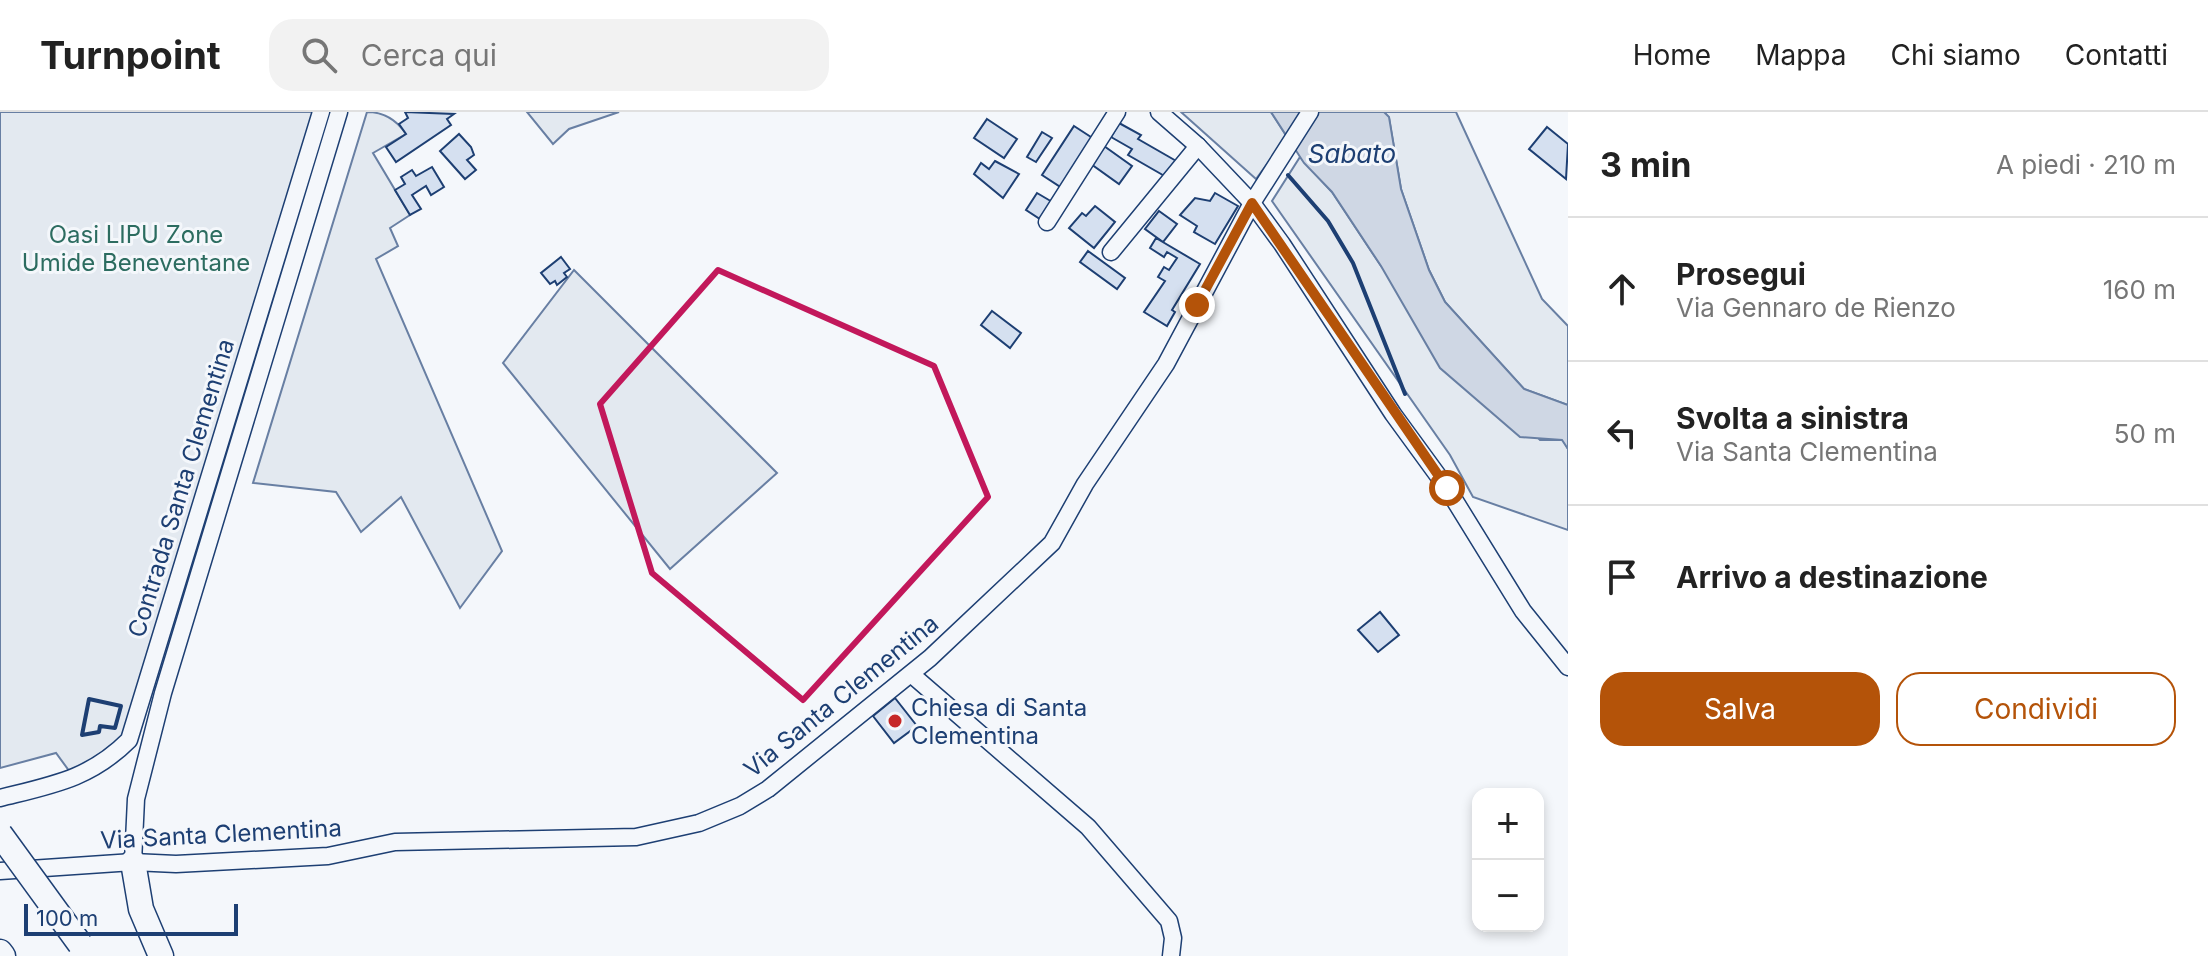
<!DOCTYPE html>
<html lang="it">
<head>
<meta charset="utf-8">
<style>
  body { margin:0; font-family:Inter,sans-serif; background:#f2f2f2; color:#222 }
  .controls { position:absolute; right:24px; bottom:24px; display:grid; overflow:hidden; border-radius:16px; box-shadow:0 4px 12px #0003 }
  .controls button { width:72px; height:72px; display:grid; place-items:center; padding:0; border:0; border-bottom:2px solid #e0e0e0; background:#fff; color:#222; font:40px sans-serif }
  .scale { position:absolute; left:24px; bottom:20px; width:214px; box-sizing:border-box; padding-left:8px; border:4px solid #1d3f73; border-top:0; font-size:22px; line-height:28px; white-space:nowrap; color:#1d3f73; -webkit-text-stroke:6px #f4f7fb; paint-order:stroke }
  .stop { position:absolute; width:24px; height:24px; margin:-18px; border:6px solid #b45309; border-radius:50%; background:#fff }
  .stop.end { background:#b45309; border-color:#fff; box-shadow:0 2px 8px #0008 }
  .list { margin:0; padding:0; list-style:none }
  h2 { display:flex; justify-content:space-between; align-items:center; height:104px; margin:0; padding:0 32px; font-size:34px }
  h2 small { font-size:26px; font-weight:400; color:#767676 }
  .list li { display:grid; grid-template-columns:52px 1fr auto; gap:24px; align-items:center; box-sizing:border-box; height:144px; padding:0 32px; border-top:2px solid #e0e0e0 }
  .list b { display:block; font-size:30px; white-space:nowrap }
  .list p { margin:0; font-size:26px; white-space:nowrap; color:#767676 }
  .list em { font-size:26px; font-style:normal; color:#767676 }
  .actions { display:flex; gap:16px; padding:24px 32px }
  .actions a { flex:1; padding:18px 0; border:2px solid #b45309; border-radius:24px; text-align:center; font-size:28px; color:#b45309 }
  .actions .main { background:#b45309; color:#fff }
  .icon { flex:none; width:44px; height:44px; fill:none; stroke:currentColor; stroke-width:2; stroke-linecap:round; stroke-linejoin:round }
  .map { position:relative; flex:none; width:1568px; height:844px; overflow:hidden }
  header { display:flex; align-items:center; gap:48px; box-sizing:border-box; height:112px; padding:0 40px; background:#fff; border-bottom:2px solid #e0e0e0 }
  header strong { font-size:38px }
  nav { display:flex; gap:44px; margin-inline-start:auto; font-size:28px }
  .search { width:560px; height:72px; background:#f2f2f2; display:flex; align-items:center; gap:20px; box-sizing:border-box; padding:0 28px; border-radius:24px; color:#767676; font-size:30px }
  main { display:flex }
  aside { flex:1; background:#fff }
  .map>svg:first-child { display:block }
  .green { fill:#e3e9f0; stroke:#687fa3; stroke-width:2 }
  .water { fill:#cfd7e4; stroke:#687fa3; stroke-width:2 }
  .building { fill:#d5e0f0; stroke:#1d3f73; stroke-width:2 }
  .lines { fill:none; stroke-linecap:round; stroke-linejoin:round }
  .minor-casing { stroke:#1d3f73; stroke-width:19 }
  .highway-casing { stroke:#1d3f73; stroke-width:27 }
  .minor { stroke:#f4f7fb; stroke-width:16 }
  .highway { stroke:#f4f7fb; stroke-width:24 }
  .highway-bridge-casing { stroke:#1d3f73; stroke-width:27; stroke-linecap:butt }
  .highway-bridge { stroke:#f4f7fb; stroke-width:24 }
  .wall { stroke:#1d3f73; stroke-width:4 }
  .route { stroke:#b45309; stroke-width:10 }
  .marked { fill:none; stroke:#c2185b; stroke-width:6; stroke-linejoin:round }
  .poi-dot { fill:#c62828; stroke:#f4f7fb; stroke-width:3 }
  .labels { text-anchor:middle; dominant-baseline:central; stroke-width:6; stroke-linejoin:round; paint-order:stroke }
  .park-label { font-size:24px; fill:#2c6c60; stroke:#f4f7fb }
  .street-label { font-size:24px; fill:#1d3f73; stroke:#f4f7fb }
  .poi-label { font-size:24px; fill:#1d3f73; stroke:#f4f7fb; text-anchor:start }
  .water-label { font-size:26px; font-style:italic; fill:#1d3f73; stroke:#f4f7fb }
</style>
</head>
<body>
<header>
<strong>Turnpoint</strong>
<div class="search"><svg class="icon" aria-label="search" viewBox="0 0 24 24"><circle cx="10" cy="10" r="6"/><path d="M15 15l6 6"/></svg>Cerca qui</div>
<nav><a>Home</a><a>Mappa</a><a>Chi siamo</a><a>Contatti</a></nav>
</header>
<main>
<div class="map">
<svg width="1568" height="844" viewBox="0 0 1568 844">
  <rect width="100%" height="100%" fill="#f4f7fb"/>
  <g class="green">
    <path d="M0,0h321l-189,622 -22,23 -40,15 -14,-19 -56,15z"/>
    <path d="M367,0c16,0 29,7 39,22l-33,19 37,62 -20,13 8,18 -22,13 126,292 -42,57 -59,-111 -40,35 -25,-40 -83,-9z"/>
    <path d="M527,0h92l-50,17 -16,15z"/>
    <path d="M1181,0h90l16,25 -31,42z"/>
    <path d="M1384,0h72l86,187 26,27v79l-44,-16 -79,-87 -16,-32 -28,-81 -12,-71z"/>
    <path d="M1300,45l32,35 49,74 159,174h23l5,9v81l-95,-33 -23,-42 -178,-254z"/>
    <path d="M574,158l203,203 -107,96 -167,-206z"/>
  </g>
  <path class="water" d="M1271,0h113l5,5 12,72 28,81 16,32 79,87 44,16v44l-6,-9 -42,-3 -80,-69 -59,-102 -49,-74 -28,-29z"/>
  <g class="building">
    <path d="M405,0l49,2 -7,5 4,6 -55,37 -10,-15 20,-13 -7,-10 9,-6z"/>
    <path d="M987,7l30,20 -13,19 -30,-20z"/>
    <path d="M1119,11l22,12 -3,4 40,23 -10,16 -40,-23 4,-6 -21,-12z"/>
    <path d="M1074,14l20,13 -32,49 -20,-13z"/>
    <path d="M1547,15l21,17 -2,35 -37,-30z"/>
    <path d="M1042,20l10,6 -16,24 -9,-5z"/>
    <path d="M459,22l12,13 3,8 -7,5 9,10 -11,9 -25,-28z"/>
    <path d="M1104,34l28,20 -13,18 -28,-20z"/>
    <path d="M995,49l24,13 -16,24 -29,-24 7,-11 8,6z"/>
    <path d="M432,55l12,20 -13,8 -5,-9 -14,9 9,14 -11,6 -15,-25 10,-6 -4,-7 11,-7 4,6z"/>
    <path d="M1037,81l17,10 -11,18 -17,-11z"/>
    <path d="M1215,81l23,13 -23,38 -21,-12 3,-6 -17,-11 15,-17 15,3z"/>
    <path d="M1095,94l20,16 -21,26 -25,-20 13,-15 4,3z"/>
    <path d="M1159,99l18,13 -14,18 -18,-13z"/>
    <path d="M1156,126l44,26 -28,46 3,2 -8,14 -23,-14 21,-31 -7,-4 6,-10 5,3 8,-12 -10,-6 -3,5 -14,-9z"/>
    <path d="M1088,139l37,27 -8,11 -37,-27z"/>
    <path d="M561,145l9,12 -6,4 3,4 -10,8 -2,-4 -5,3 -9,-11z"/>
    <path d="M992,199l29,22 -11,15 -29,-23z"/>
    <path d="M1380,500l19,23 -21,17 -20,-22z"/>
    <path d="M895,586l22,28 -23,17 -21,-27z"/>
  </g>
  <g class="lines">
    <g class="minor-casing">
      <g id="minor">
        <path d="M1159,0l39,34 54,57 30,41 111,170 54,74 76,123 45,56"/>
        <path d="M1047,110l70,-110"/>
        <path d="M1111,140l87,-106"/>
        <path d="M911,562l177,153 81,94 4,17 -2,18"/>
        <path d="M0,686c52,-13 90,-19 129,-58l192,-628"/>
        <path d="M133,750l3,-63 27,-106 176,-581"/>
        <path d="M0,759l133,-9 43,2 152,-8 67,-14 241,-5 63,-14 41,-17 28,-17 162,-131 122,-115 33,-59 81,-120 86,-161 58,-91"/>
      </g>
    </g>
    <g class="highway-casing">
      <g id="highway">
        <path d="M133,750l8,47 20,47"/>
        <path d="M0,840l3,4"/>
      </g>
    </g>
    <use href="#minor" class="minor"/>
    <use href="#highway" class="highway"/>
    <g class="highway-bridge-casing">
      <path id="highway-bridge" d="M0,722l80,110"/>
    </g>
    <use href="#highway-bridge" class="highway-bridge"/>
    <g class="wall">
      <path d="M1288,63l40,46 25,42 52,131"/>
      <path d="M89,587l32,7 -6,22 -15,-2 -1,6 -17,3z"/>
    </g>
  </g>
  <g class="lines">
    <path class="route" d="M1197,193l55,-102 195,285"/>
  </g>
  <path class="marked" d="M718,158l216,96 54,131 -185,203 -151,-127 -52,-169z"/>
  <circle class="poi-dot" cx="895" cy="609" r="8"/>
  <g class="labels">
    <g class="park-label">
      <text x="136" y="122">Oasi LIPU Zone<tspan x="136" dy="28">Umide Beneventane</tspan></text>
    </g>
    <g class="street-label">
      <text transform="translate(181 376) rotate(-73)">Contrada Santa Clementina</text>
      <text transform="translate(841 584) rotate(-39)">Via Santa Clementina</text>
      <text transform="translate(221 722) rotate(-3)">Via Santa Clementina</text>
    </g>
    <g class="poi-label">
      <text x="911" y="595">Chiesa di Santa<tspan x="911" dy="28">Clementina</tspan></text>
    </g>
    <g class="water-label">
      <text x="1352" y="41">Sabato</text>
    </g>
  </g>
</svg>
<div class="controls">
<button>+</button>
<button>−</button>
</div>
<div class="scale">100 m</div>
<div class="stop" style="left:1447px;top:376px"></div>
<div class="stop end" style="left:1197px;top:193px"></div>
</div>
<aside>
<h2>3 min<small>A piedi · 210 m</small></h2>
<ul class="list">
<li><svg class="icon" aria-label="ahead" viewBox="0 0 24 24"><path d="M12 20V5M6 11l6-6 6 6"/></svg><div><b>Prosegui</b><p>Via Gennaro de Rienzo</p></div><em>160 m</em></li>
<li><svg class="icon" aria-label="left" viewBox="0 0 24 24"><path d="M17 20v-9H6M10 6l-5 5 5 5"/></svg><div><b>Svolta a sinistra</b><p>Via Santa Clementina</p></div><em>50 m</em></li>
<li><svg class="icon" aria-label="arrive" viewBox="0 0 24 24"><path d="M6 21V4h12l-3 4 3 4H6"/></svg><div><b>Arrivo a destinazione</b></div></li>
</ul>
<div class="actions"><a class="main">Salva</a><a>Condividi</a></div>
</aside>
</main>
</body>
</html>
